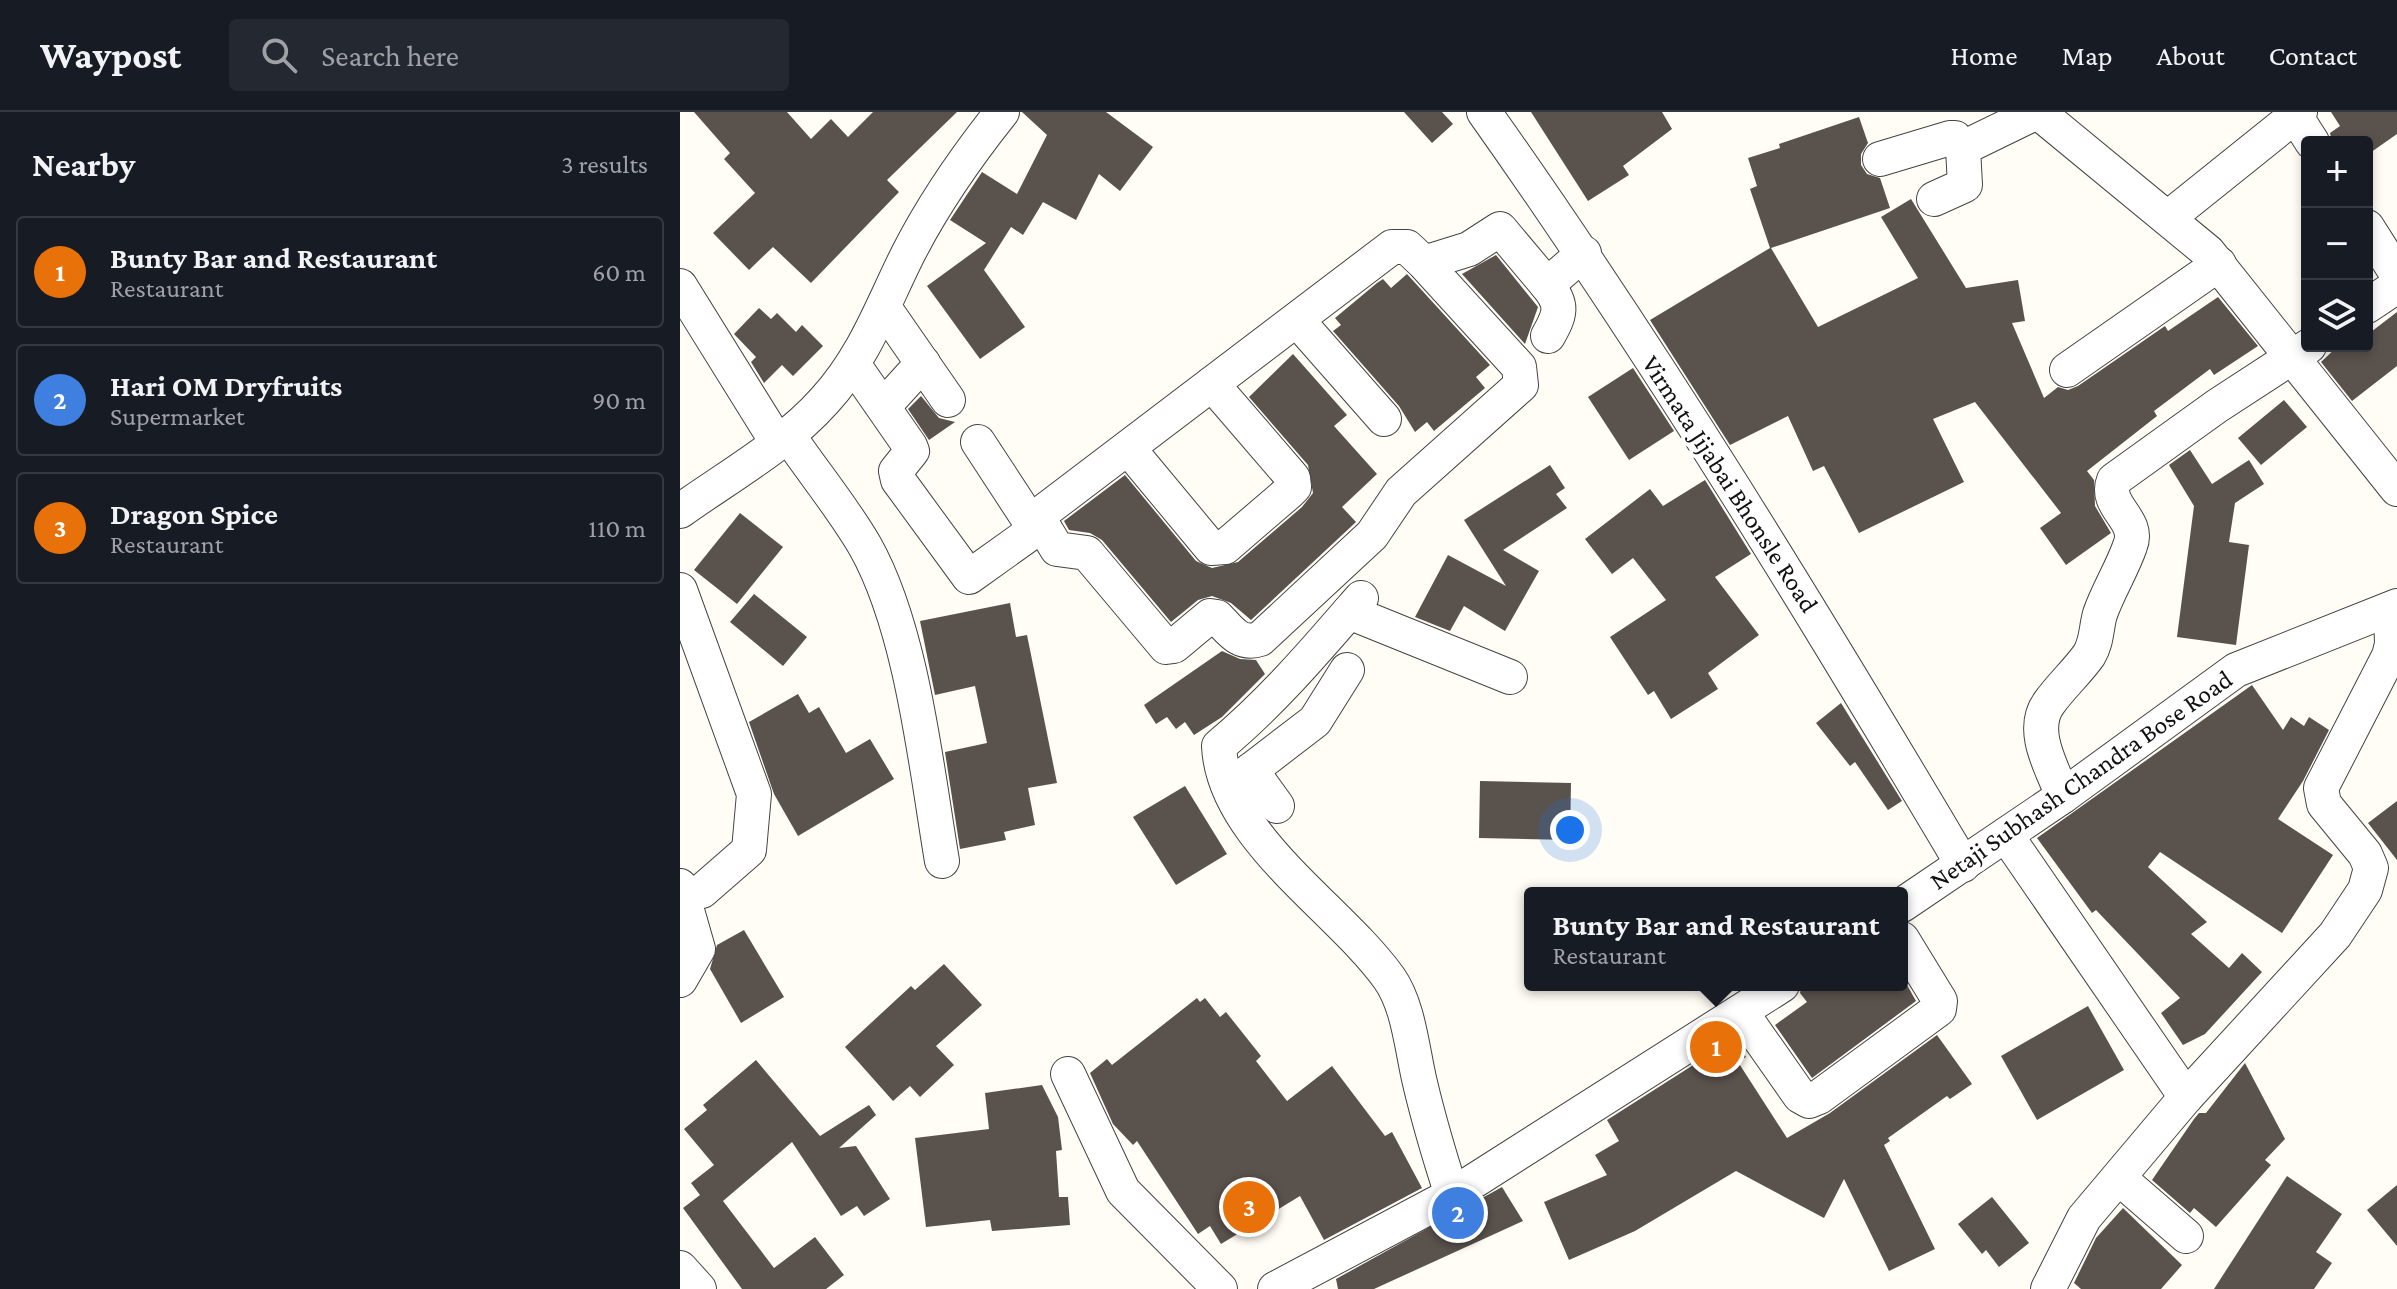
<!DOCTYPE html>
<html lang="en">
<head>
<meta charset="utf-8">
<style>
  body { margin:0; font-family:"Crimson Pro",serif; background:#242831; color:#f1f3f6 }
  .controls { position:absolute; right:24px; top:24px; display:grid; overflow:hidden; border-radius:8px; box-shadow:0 4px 12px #0003 }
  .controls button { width:72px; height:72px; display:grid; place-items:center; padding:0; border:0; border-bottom:2px solid #363941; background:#171b24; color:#f1f3f6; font:40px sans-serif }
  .you { position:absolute; left:890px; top:718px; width:28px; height:28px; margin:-20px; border:6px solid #fff; border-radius:50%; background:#1a73e8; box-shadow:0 0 0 12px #1a73e833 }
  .badge { display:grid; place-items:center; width:52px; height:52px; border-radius:50%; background:#1a73e8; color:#fff; font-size:26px; font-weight:700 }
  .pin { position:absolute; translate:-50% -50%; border:4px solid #fff; box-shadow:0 2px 8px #0006 }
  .popup { position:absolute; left:844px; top:775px; width:384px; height:104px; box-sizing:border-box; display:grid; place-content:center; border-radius:8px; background:#171b24; filter:drop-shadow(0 2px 6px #0005); font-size:26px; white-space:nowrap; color:#9ea1a6 }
  .popup b { font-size:30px; color:#f1f3f6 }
  .popup::after { content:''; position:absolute; left:50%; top:100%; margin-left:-16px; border:16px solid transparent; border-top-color:#171b24 }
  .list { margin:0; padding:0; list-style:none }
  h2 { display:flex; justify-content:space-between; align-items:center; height:104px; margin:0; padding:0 32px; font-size:34px }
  h2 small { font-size:26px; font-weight:400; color:#9ea1a6 }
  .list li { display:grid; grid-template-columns:52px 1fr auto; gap:24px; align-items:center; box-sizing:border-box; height:112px; margin:0 16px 16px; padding:0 16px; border:2px solid #363941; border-radius:8px }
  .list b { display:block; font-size:30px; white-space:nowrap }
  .list p { margin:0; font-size:26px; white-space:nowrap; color:#9ea1a6 }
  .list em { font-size:26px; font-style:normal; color:#9ea1a6 }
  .icon { flex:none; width:44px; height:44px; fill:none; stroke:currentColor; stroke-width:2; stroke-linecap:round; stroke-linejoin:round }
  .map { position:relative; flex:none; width:1717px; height:1177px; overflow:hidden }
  header { display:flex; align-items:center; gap:48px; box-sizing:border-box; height:112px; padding:0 40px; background:#171b24; border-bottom:2px solid #363941 }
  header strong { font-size:38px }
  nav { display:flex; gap:44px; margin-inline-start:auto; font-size:28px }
  .search { width:560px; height:72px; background:#242831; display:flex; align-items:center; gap:20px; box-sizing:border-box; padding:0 28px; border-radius:8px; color:#9ea1a6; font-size:30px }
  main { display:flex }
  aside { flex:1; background:#171b24 }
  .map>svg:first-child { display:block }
  .building { fill:#5a524d }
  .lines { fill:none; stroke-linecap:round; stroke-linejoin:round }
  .street-casing { stroke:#444; stroke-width:36 }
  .street { stroke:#fff; stroke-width:34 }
  .labels { text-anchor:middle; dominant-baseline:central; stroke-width:8; stroke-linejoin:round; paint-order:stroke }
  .street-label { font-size:26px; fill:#111; stroke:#fff }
</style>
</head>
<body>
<header>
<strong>Waypost</strong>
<div class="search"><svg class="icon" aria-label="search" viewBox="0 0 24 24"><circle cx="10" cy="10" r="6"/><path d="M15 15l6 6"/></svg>Search here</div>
<nav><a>Home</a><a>Map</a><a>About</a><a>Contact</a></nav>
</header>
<main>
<aside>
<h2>Nearby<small>3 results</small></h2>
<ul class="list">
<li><span class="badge" style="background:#e8710a">1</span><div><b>Bunty Bar and Restaurant</b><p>Restaurant</p></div><em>60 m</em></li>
<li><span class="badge" style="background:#3f7fe0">2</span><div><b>Hari OM Dryfruits</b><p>Supermarket</p></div><em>90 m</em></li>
<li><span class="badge" style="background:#e8710a">3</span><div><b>Dragon Spice</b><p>Restaurant</p></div><em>110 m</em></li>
</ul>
</aside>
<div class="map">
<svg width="1717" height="1177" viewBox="0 0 1717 1177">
  <rect width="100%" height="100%" fill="#fffdf5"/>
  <g class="building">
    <path d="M14,0h93l24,27 20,-20 17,18 25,-25h84l-70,68 12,12 -88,91 -38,-36 -24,23 -36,-37 42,-40 -31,-34 6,-6z"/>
    <path d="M342,0h84l47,35 -33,44 -21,-17 -23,46 -33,-18 -20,33 -12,-8 -27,43 41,57 -45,32 -53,-73 59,-43 -36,-23 32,-48 35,22 30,-59z"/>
    <path d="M724,0h38l11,12 -21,19z"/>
    <path d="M851,0h131l10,17 -49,37 6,9 -41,26z"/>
    <path d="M1651,0h66v22l-30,21v-13h-35l-2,-9 10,-7z"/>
    <path d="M1179,5l9,26 -7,11v11l6,9 13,4 10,30 -119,40 47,79 100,-49 -37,-61 30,-18 55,89 52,-8 7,41 -13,2 32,75 14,-11 10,3 10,-4 87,-60 3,5 50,-34 40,49 -44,29 -4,-6 -56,42 3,5 -70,55 7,9 1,26 16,27 -45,32 -26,-37 21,-15 -86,-111 -42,17 31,63 -105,51 -35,-67 -11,5 -25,-55 -58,29 -80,-125 120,-72 -20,-59 7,-3 -9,-28 32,-10 -1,-4z"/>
    <path d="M816,143l42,52 -13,37 -63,-70z"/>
    <path d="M727,162l83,91 -14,12 9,11 -51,43 -7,-9 -12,10 -16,-26 -66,-75 8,-6 -6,-7 42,-35 6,-4 8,9z"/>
    <path d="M79,196l12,11 6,-6 19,19 6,-7 21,21 -30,30 -11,-11 -18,18 -13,-21 5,-5 -22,-23z"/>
    <path d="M1717,200v54l-45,35 -31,-39 17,-16h29v-11z"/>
    <path d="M613,242l54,61 -13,11 43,48 -35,33 14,15 -105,98 -20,-17 -19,-7 -14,4 -27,22 -69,-82 -12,-7 -21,-3 -5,-9 61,-46 71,86 16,7 26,-6 64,-55 11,-14 -5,-28 -59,-68z"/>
    <path d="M953,256l41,63 -45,29 -41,-63z"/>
    <path d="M241,284l18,22 16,4 -26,18 -21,-31z"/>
    <path d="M1604,288l23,27 -46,38 -23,-27z"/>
    <path d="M1510,338l22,34 37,-24 15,24 -29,19 -6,39 20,3 -13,100 -59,-8 17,-131 -25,-41z"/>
    <path d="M870,353l15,23 -9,6 11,14 -64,42 36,21 -34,60 -41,-25 -14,25 -35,-14 33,-62 58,31 -42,-66z"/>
    <path d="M1025,368l46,74 -36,23 44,58 -51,38 10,16 -47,30 -17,-28 -6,4 -38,-58 56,-37 -33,-42 -21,16 -27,-35 65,-50 13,17z"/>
    <path d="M60,401l43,34 -46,57 -43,-34z"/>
    <path d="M74,482l53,43 -24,29 -53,-44z"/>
    <path d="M330,491l6,34 11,-2 30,148 -29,5 7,37 -31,7 2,8 -46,9 -15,-97 42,-9 -12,-57 -40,9 -15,-74z"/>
    <path d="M542,539l18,8 16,1 9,14 -43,43 -28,18 -9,-13 -9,7 -9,-12 -11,7 -12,-19z"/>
    <path d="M1572,573l31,45 8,-13 13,9 5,-9 20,13 -26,51 -25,38 55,36 -51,78 -122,-81 -12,15 59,55 -16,12 38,34 13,-15 20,19 -57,62 -22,11 -22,-32 19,-15 -84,-88 -4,3 -55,-75z"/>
    <path d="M118,582l11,19 10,-6 27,46 24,-14 24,40 -96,57 -24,-42 -25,-72z"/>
    <path d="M1161,591l61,98 -14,9 -33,-48 -5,4 -34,-43z"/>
    <path d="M800,669l91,2 -1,57 -91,-2z"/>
    <path d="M505,674l42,68 -51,31 -43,-68z"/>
    <path d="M1717,689v59l-29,-37z"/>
    <path d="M64,818l40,67 -43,26 -31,-54 7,-24z"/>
    <path d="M264,852l38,41 -46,41 18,19 -34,32 -10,-11 -17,15 -48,-54 66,-61 4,4z"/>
    <path d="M1122,873h105l9,16 -104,77 -37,-53 32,-23 -7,-9z"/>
    <path d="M517,886l3,4 5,-4 15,19 6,-5 35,44 -5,5 31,40 45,-35 53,70 7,-4 30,56 -98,52 -24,-44 -79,48 -11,-18 -12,8 -61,-93 -4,4 -20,-21 -23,-51 17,-14 5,6z"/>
    <path d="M1408,894l36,64 -87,50 -36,-64z"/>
    <path d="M1257,923l35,49 -22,15 -3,-3 -59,42 2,3 -6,4 51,104 -46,22 -45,-92 -20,39 -88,-47 -101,60 -66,29 -25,-58 63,-27 -12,-20 24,-14 -12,-21 127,-81 12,18 -8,5 49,76 43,-25z"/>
    <path d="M76,948l64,76 49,-31 7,10 -37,33 17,-2 34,53 -26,17 -7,-10 -16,10 -49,-74 -69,59 51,67 41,-31 29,38 -18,14h-84l-59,-81 17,-13 -9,-12 23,-18 -30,-36 23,-19 -4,-5z"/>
    <path d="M1565,951l40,76 -20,21 6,5 -55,62 -22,-19 -4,5 -38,-33 42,-61 5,-6h7z"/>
    <path d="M362,973l16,32 4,33 -6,1 3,46h9l2,28 -78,6 -2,-11 -64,7 -11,-89 74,-9 -4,-36z"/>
    <path d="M1607,1064l55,38 -26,38 16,11 -18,26h-100z"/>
    <path d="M1717,1073v61l-30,-36z"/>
    <path d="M822,1075l21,34 -149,68h-36l-2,-10z"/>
    <path d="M1312,1085l37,46 -30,24 -13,-17 -4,4 -24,-30z"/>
    <path d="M1443,1096l59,57 -21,24h-80l-7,-6 22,-45z"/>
  </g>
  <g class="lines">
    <g class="street-casing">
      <g id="street">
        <path d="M804,0c172,243 327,497 479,753"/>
        <path d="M1358,0l170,140 189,237"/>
        <path d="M1616,5l16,25"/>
        <path d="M1200,47l70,-21h5l8,10"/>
        <path d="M1254,87l31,-14 -2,-37 74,-36"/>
        <path d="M1488,106l132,-106"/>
        <path d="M1687,115l30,47"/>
        <path d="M744,151l95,104 2,18 -120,107 -29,43 -112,104c-21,7 -30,-9 -43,-22l-7,-1 -36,30 -8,1 -79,-94 -30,-4 -18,-30 4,-7 349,-265h15l17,16 45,-14 31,-20 47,56 37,-32"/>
        <path d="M867,173c17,20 13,30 1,51"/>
        <path d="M0,174l97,156"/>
        <path d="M1687,194l30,-20"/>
        <path d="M205,197l63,91"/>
        <path d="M617,208l87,99"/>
        <path d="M173,252l57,82 2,5 -16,20 2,9 71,97 63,-45 -1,-9 -53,-81"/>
        <path d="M1387,258l152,-106"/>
        <path d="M212,285l31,-34"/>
        <path d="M108,323c25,37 55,73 77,111 47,83 61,220 77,315"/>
        <path d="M448,336l83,100 14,-1 64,-55 5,-5 -1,-9 -81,-94"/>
        <path d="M0,399c49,-35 105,-66 145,-111 40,-44 57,-94 83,-146 26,-51 58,-97 94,-142"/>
        <path d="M0,478l74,204 -5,56 -47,41"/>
        <path d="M681,486c-45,52 -89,104 -142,148 4,91 120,162 170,232 20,28 23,72 31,105 9,38 20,75 32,112"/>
        <path d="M669,500l161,65"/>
        <path d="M571,658l26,36"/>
        <path d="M549,675l86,-66 32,-51"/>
        <path d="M1383,684c-11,-28 -34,-66 -14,-93 12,-17 28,-31 40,-48 8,-13 7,-27 11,-41 8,-23 22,-45 30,-68 11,-27 -27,-39 -16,-66l103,-74 92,-60"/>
        <path d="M1326,723l180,262"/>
        <path d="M0,774l18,63 -18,31"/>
        <path d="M1222,793l161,-109 173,-126 161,-64"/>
        <path d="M1061,900l59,84 9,5 10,-4 120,-88 1,-8 -38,-62"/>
        <path d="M388,962l55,117 97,98"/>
        <path d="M1439,1066l67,58"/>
        <path d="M0,1156l19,21"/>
        <path d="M595,1177l177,-94 330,-210"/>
        <path d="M1368,1177l36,-71 102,-121 149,-162 30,-45 6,-22 -6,-14 -41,-50 -3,-16 68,-132 3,-12 -1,-35"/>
      </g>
    </g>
    <use href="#street" class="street"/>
  </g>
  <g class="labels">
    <g class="street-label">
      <text transform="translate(1050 372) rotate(57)">Virmata Jijabai Bhonsle Road</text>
      <text transform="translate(1401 668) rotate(-35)">Netaji Subhash Chandra Bose Road</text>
    </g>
  </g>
</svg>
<div class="controls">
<button>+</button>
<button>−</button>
<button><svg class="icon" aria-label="layers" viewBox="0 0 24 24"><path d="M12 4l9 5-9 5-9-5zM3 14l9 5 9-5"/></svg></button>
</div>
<div class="you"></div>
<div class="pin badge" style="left:1036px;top:935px;background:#e8710a">1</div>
<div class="popup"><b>Bunty Bar and Restaurant</b>Restaurant</div>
<div class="pin badge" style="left:778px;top:1101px;background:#3f7fe0">2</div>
<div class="pin badge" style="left:569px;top:1095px;background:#e8710a">3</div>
</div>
</main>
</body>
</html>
